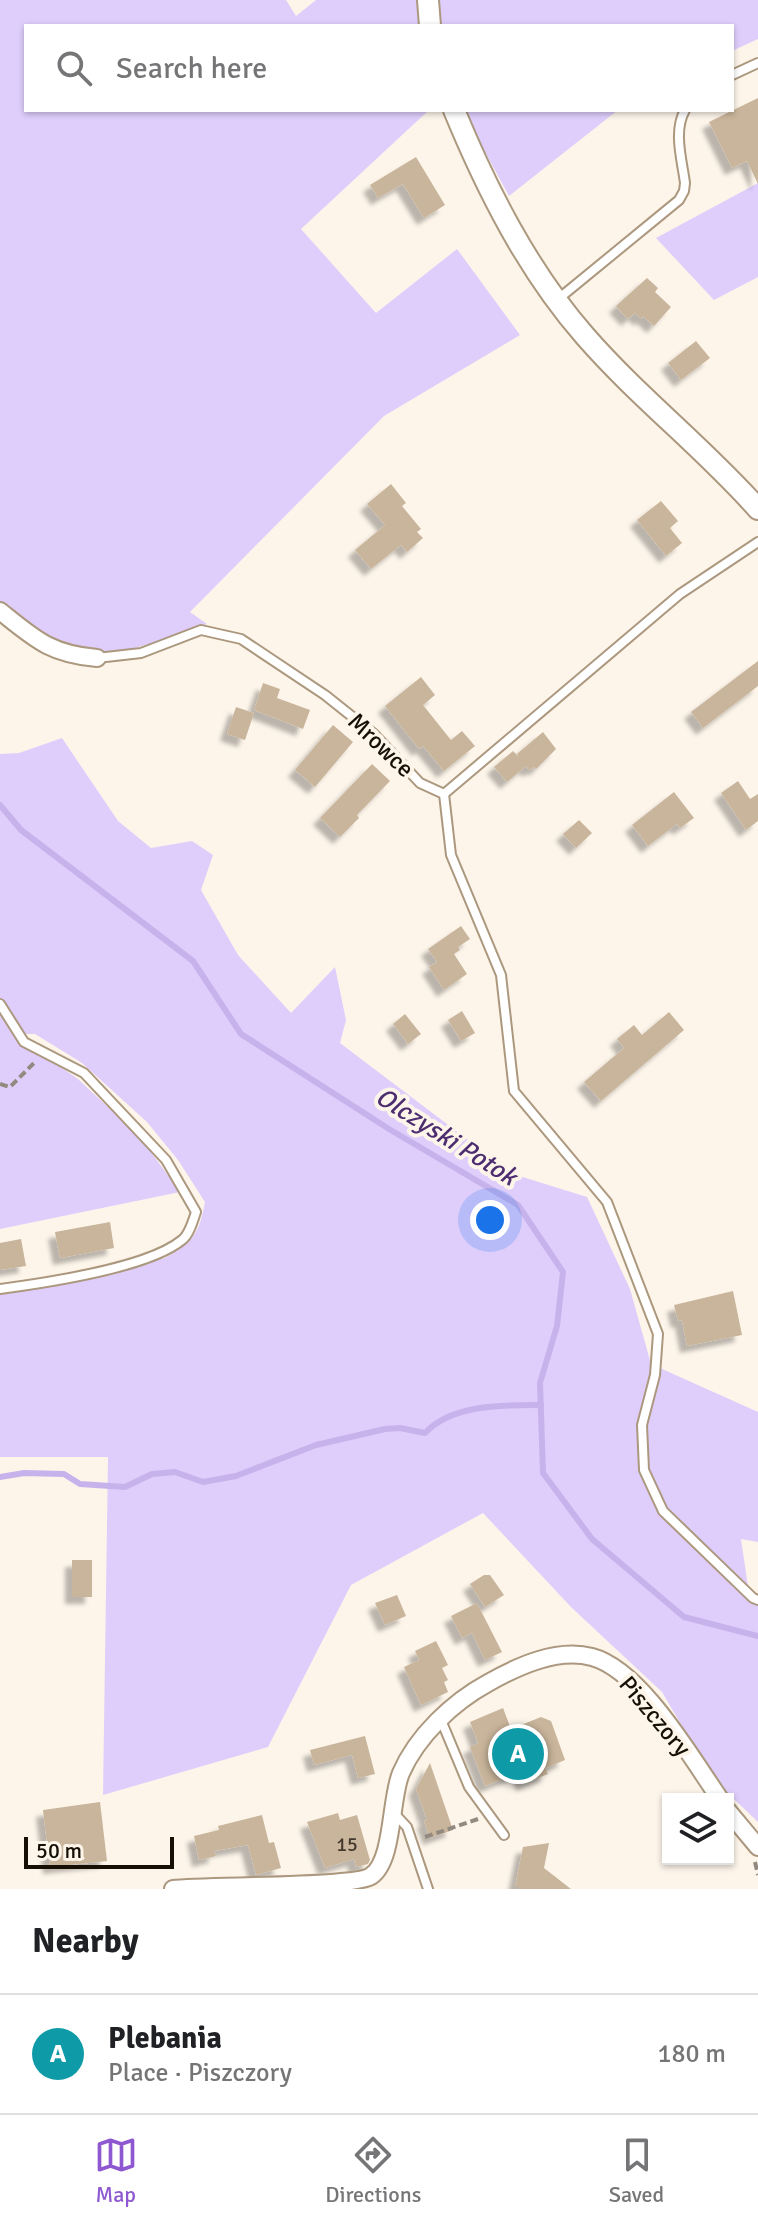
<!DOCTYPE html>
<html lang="en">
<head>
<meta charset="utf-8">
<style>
  body { margin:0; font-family:Signika,sans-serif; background:#f2f2f2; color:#202124 }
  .controls { position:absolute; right:24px; bottom:24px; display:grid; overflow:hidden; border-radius:0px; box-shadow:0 2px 6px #0004 }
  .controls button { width:72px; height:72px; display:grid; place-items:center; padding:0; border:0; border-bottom:2px solid #e0e0e0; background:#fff; color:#202124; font:40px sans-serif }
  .scale { position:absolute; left:24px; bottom:20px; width:150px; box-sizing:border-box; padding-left:8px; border:4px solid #160f06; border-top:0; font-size:22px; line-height:28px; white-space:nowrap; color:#160f06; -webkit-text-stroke:6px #fdf5ea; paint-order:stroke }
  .you { position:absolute; left:490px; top:1220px; width:28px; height:28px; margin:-20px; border:6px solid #fff; border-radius:50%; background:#1a73e8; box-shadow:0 0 0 12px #1a73e833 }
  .badge { display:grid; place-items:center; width:52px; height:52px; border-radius:50%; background:#8e58d0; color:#fff; font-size:26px; font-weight:700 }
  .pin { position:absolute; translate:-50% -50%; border:4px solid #fff; box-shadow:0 2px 8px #0006 }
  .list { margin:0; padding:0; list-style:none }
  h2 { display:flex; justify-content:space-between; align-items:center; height:104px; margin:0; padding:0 32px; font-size:34px }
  h2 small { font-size:26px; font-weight:400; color:#757577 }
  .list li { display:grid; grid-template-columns:52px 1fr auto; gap:24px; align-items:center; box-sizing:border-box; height:120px; padding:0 32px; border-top:2px solid #e0e0e0 }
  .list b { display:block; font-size:30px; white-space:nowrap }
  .list p { margin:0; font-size:26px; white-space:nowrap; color:#757577 }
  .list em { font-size:26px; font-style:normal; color:#757577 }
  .icon { flex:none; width:44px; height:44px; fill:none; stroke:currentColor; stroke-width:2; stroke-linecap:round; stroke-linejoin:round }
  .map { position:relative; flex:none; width:758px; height:1889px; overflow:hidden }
  .search { position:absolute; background:#fff; box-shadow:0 2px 6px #0004; left:24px; right:24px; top:24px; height:88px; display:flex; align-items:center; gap:20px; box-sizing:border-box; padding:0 28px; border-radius:0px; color:#757577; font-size:30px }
  .sheet { height:224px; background:#fff }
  nav { display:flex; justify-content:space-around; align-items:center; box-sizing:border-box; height:112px; border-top:2px solid #e0e0e0; background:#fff; font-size:22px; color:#757577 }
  nav a { display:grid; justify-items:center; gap:4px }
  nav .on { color:#8e58d0 }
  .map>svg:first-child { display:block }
  .green { fill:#dfcefc }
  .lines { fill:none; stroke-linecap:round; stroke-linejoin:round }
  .stream { stroke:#c7b2eb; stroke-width:6 }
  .building { fill:#c9b59b; filter:url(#shadow) }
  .service-casing { stroke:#ac987e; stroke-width:12 }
  .minor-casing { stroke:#ac987e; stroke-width:20 }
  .tertiary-casing { stroke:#ac987e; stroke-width:24 }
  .path { stroke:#928a80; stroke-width:4; stroke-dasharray:8 4; stroke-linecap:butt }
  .service { stroke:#fff; stroke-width:8 }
  .minor { stroke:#fff; stroke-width:16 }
  .tertiary { stroke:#fff; stroke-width:20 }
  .labels { text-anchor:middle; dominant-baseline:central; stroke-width:8; stroke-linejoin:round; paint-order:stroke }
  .number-label { font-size:20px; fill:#43382b }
  .street-label { font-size:24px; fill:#160f06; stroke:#fdf5ea }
  .water-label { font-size:26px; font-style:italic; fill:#4b2d70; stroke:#fdf5ea }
</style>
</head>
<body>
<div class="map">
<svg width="758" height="1889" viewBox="0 0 758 1889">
  <defs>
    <filter id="shadow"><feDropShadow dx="-7" dy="7" stdDeviation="2" flood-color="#0004"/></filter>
  </defs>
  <rect width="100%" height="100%" fill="#fdf5ea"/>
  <g class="green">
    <path d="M0,0h286l10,16 20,-16h442v39l-26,12v-25h-706v84h403l-128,119 75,84 81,-64 63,86 -136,81 -194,196 17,12c-50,17 -113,47 -164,15 -15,-10 -29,-25 -43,-36z"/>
    <path d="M462,110h156l-109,86z"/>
    <path d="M758,183v94l-44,23 -58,-62z"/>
    <path d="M62,738l56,83 33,27 41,-7 21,14 -12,35 37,65 53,58 44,-46 11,53 -6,23 173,131 74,23 43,92 21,75 107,48v130l-17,-3 9,61 8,2v220l-45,-43 -51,-87 -91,-85 -88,-94 -132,72 -83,162 -165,48 5,-338h-108v-164l165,-35c28,-16 34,-24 40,-56l-27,-42 -31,-38 -65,-59 -47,-29h-22l65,45 62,58 40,55 -180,37v-475l19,-1z"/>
  </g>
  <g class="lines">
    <g class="stream">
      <path d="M0,805l21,25 172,131 48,73 148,95 129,76 45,67 -6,54 -17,57 3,90 49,66 92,78 74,19"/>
      <path d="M0,1477l24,-4 40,1 16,10 45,3 27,-13 23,-2 28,10 33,-6 80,-31 69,-16 15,-1 25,5c27,-29 78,-28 116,-28"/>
    </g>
  </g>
  <g class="building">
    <path d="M758,98v86l-11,-23 -15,7 -23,-46z"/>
    <path d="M416,157l29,48 -21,13 -21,-34 -25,14 -8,-13z"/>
    <path d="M647,278l11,10 -3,4 16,15 -17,19 -11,-10 -2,3 -6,-6 -7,6 -12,-13z"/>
    <path d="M696,341l14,17 -29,22 -13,-17z"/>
    <path d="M391,484l15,19 -4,3 19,23 -4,3 6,6 -16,14 -6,-7 -30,24 -16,-19 30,-25 -18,-21z"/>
    <path d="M661,501l17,20 -8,7 12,15 -16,13 -29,-36z"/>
    <path d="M758,661v25l-55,42 -12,-16z"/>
    <path d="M421,677l14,18 -12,10 28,35 11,-9 13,15 -31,25 -21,-25 -4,3 -34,-43z"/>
    <path d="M263,683l17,6 -3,9 33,12 -7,19 -49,-19z"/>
    <path d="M236,707l18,6 -9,27 -18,-6z"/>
    <path d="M333,725l20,17 -38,45 -20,-17z"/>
    <path d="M543,732l13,17 -20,20 -2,-2 -5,3 -3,-4 -19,16 -13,-15 19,-16 6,6 -2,-3z"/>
    <path d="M372,764l18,17 -33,34 2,3 -19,19 -20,-19z"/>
    <path d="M738,781l12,18 8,-5v27l-12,9 -25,-37z"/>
    <path d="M674,792l20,26 -14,10 -3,-4 -29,22 -16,-21z"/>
    <path d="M579,820l13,13 -16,15 -13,-14z"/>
    <path d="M461,926l9,13 -12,8 2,3 -6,4 13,20 -23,16 -15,-23 8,-5 -9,-13z"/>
    <path d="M462,1011l13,22 -14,8 -13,-21z"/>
    <path d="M669,1012l15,18 -83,71 -17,-19 40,-34 -7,-9 17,-14 8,10z"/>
    <path d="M405,1014l16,20 -13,10 -15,-20z"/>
    <path d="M110,1222l4,26 -54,10 -5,-26z"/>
    <path d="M21,1239l5,27 -26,4v-27z"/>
    <path d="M733,1291l9,44 -55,11 -5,-26 -4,1 -4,-16z"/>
    <rect x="72" y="1560" width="20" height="37"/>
    <path d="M484,1575h6l14,20 -19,12 -15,-23z"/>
    <path d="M397,1595l9,21 -21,9 -10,-22z"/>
    <path d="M477,1603l25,49 -17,8 -13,-27 -10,5 -11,-22z"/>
    <path d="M436,1641l12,24 -6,3 6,12 -4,2 4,10 -27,13 -17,-38 15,-7 -4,-9z"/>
    <path d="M503,1708l8,21 30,-12 10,4 14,39 -19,8 2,6 -25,10 -4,-11 -34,13 -15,-39 8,-4 -8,-21z"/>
    <path d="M365,1736l10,38 -17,4 -6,-23 -38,10 -4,-15z"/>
    <path d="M430,1763l23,67 -23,8 -6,-17 3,-1 -11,-31z"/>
    <path d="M100,1802l7,59 -57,6 -7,-57z"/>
    <path d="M338,1813l2,7 17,-5 13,45 -2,4 -12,3 -2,-8 -29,9 -18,-46z"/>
    <path d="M262,1815l7,28 5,-1 7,26 -25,7 -8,-30 -34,6 2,5 -17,4 -5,-24 25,-6 -1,-4z"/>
    <path d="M549,1843l-5,25 27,21h-52v-2h-4l8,-40z"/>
  </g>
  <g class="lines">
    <g class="service-casing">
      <g id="service">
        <path d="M732,75l26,-12"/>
        <path d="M557,300l122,-100 5,-9 1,-8c-3,-23 -12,-52 0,-73"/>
        <path d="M97,658l44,-5 60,-23 40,9 84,56 49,39 46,49 24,11 236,-200 78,-52"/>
        <path d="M444,794l7,61 50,120 13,116 93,111 51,132 -3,41 -13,50 2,45 19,41 90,87 5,2"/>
        <path d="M0,1004l24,38 60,31 82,87 30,52c-3,9 -7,23 -14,28 -34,28 -137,43 -182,49"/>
        <path d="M441,1720l28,67 35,48"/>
        <path d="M393,1812l14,15 21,62"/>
      </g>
    </g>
    <g class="minor-casing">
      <g id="minor">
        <path d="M0,611c35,28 50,43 97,47"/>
        <path d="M728,1811l30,36"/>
        <path d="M173,1889c33,-4 181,-1 198,-13 23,-15 19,-78 30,-103 16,-37 52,-71 87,-90 30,-17 69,-35 104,-26 49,13 100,102 128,142"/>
      </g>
    </g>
    <g class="tertiary-casing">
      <g id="tertiary">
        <path d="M428,0l2,26"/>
        <path d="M454,110c33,80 74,161 131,226 54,62 119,112 173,173"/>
      </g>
    </g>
    <g class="path">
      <path d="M0,1084l10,3 24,-24"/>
      <path d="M425,1837l53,-18"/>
      <path d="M755,1862l3,13"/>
    </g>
    <use href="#service" class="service"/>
    <use href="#minor" class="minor"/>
    <use href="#tertiary" class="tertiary"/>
  </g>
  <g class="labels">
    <g class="number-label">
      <text x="347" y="1844">15</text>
    </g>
    <g class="street-label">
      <text transform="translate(381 745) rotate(44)">Mrowce</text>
      <text transform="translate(655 1716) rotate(50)">Piszczory</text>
    </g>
    <g class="water-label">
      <text transform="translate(446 1137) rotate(32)">Olczyski Potok</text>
    </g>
  </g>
</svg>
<div class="controls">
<button><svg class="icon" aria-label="layers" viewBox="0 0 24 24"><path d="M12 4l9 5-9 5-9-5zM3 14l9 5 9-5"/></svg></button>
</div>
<div class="scale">50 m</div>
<div class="you"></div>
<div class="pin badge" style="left:518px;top:1754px;background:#0f9aa8">A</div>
<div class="search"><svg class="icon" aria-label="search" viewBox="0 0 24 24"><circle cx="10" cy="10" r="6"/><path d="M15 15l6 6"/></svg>Search here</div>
</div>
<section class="sheet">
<h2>Nearby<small></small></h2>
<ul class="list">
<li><span class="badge" style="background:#0f9aa8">A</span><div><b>Plebania</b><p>Place · Piszczory</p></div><em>180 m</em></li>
</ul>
</section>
<nav>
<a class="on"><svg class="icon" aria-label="map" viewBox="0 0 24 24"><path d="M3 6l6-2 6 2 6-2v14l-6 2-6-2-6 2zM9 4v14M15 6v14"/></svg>Map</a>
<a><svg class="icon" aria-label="directions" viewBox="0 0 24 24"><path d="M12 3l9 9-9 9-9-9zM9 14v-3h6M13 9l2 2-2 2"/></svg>Directions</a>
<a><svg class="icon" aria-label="saved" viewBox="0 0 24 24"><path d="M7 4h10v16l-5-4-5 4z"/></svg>Saved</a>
</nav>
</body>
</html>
